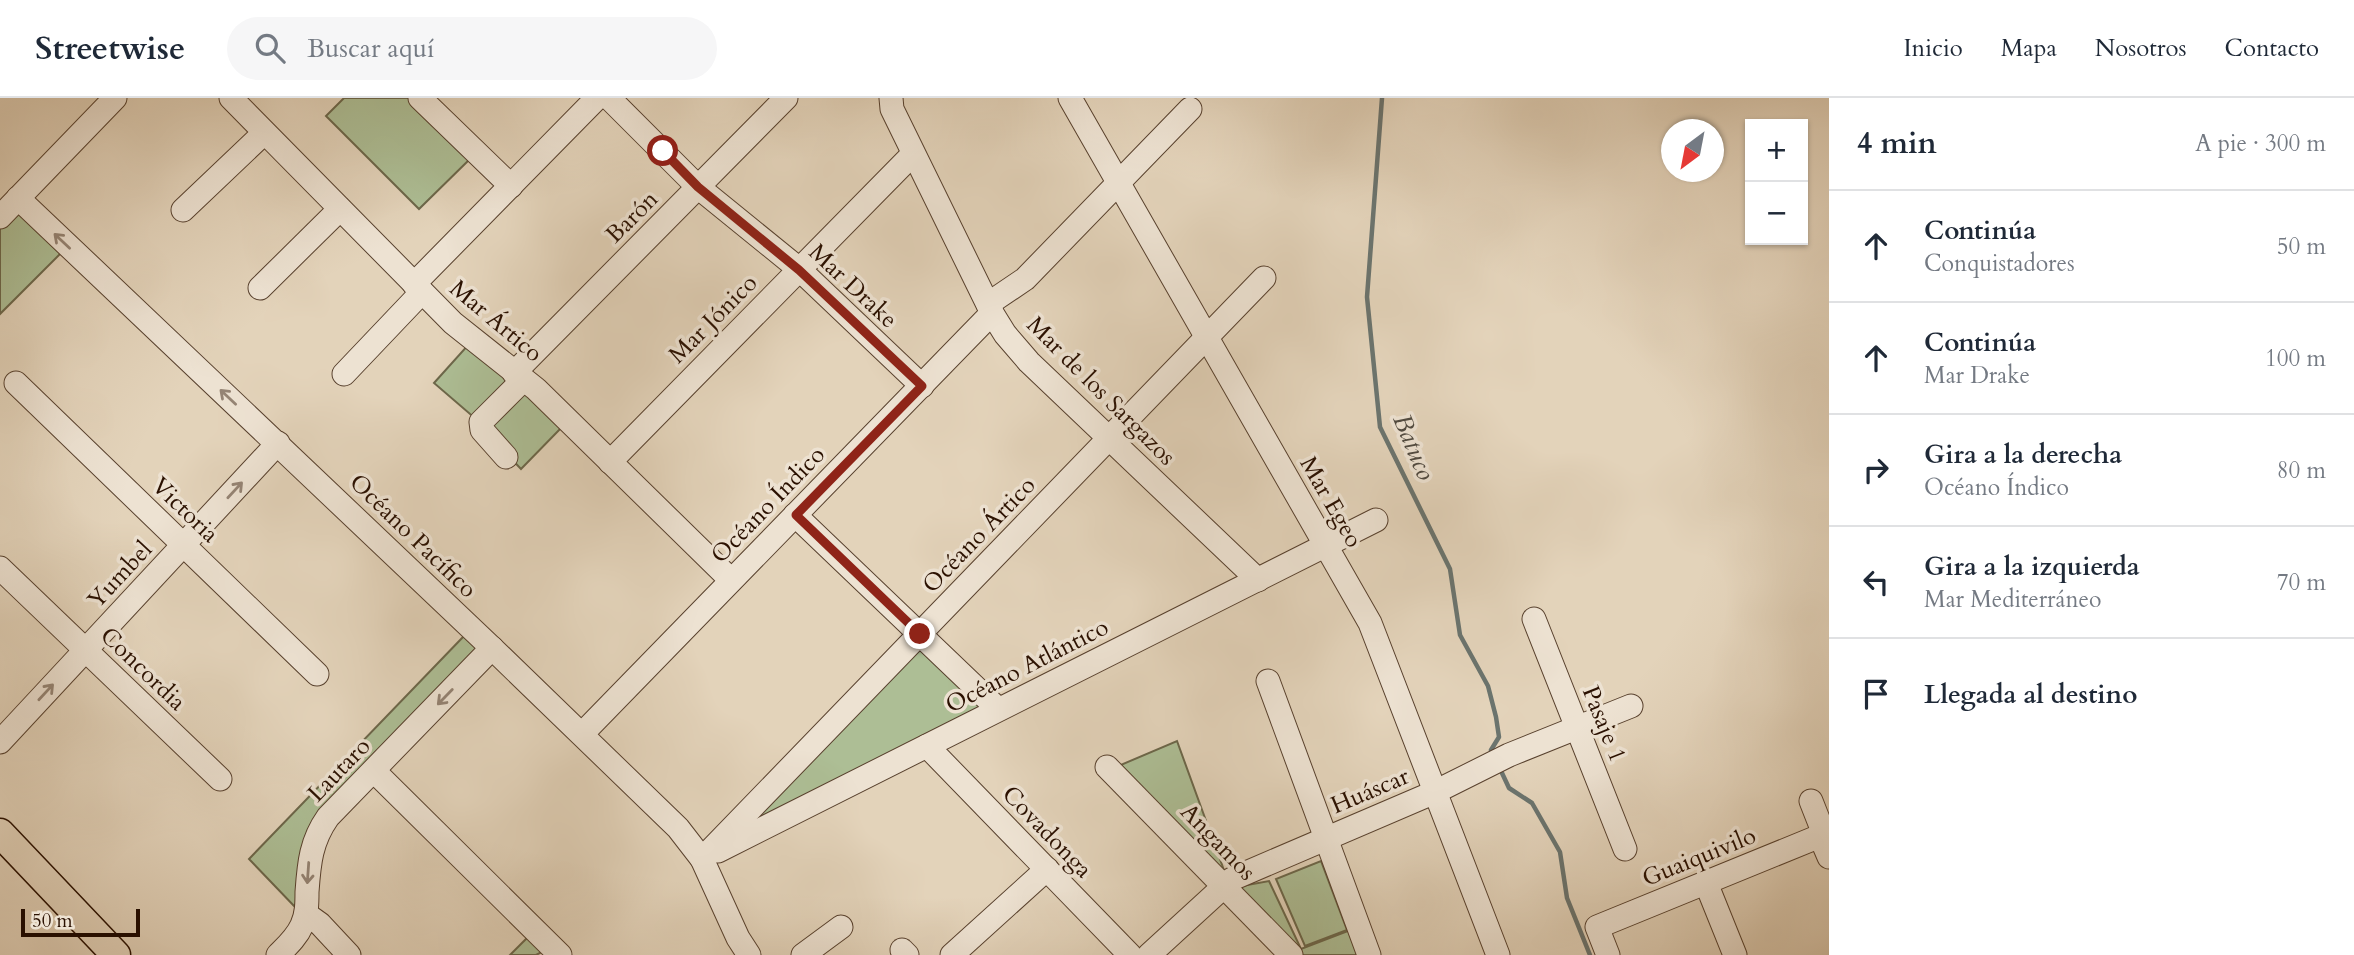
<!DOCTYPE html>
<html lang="es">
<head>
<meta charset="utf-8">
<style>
  body { margin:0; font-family:Cardo,serif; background:#f6f6f7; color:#1f2937 }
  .controls { position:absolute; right:21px; top:21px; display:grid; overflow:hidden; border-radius:0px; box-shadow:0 2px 5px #0004 }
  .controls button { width:63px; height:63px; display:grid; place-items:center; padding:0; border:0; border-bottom:2px solid #e0e1e3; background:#fff; color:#1f2937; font:35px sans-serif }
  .compass { position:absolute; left:1661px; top:21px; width:63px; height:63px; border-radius:50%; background:#fff; box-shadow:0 2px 5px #0004; rotate:212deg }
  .scale { position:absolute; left:21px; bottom:18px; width:119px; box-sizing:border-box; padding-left:7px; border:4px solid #2a1000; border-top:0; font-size:19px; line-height:24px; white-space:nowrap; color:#2a1000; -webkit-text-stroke:5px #ede2d2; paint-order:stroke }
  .stop { position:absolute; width:21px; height:21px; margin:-16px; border:5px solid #8f2418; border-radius:50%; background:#fff }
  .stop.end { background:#8f2418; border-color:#fff; box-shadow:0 2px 7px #0008 }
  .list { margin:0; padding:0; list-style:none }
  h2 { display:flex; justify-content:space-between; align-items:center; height:91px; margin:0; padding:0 28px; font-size:30px }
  h2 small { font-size:23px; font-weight:400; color:#747a83 }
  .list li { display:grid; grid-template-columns:46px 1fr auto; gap:21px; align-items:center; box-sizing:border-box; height:112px; padding:0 28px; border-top:2px solid #e0e1e3 }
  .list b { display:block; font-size:26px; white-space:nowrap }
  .list p { margin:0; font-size:23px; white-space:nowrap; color:#747a83 }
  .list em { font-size:23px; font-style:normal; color:#747a83 }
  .icon { flex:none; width:38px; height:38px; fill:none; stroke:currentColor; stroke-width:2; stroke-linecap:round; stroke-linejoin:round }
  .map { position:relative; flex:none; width:1829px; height:857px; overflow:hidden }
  header { display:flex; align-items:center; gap:42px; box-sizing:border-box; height:98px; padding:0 35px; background:#fff; border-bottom:2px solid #e0e1e3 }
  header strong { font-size:33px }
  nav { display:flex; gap:38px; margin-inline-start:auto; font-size:24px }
  .search { width:490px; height:63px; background:#f6f6f7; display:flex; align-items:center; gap:18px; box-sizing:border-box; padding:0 24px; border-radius:38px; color:#747a83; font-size:26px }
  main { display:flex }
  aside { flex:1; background:#fff }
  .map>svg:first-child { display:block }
  .green { fill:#adbe95; stroke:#6c674a; stroke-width:2 }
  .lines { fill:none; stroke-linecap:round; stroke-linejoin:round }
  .stream { stroke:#6b746e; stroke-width:4.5 }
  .minor-casing { stroke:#58412e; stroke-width:25 }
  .major-casing { stroke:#2a1000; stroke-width:31 }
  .minor { stroke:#ede2d2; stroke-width:23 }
  .major { stroke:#e3d3ba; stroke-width:28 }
  .oneway { stroke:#958474 }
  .route { stroke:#8f2418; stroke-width:9 }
  .labels { text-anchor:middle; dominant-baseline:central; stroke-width:7; stroke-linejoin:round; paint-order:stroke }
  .street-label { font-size:24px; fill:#2a1000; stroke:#ede2d2 }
  .water-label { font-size:26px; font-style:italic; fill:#504a40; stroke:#ede2d2 }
</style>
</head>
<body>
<header>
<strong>Streetwise</strong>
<div class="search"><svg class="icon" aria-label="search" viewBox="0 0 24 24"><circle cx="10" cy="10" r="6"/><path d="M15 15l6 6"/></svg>Buscar aquí</div>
<nav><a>Inicio</a><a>Mapa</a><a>Nosotros</a><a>Contacto</a></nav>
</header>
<main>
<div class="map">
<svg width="1829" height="857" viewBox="0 0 1829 857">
  <rect width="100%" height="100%" fill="#e3d3ba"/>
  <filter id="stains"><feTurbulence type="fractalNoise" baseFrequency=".00286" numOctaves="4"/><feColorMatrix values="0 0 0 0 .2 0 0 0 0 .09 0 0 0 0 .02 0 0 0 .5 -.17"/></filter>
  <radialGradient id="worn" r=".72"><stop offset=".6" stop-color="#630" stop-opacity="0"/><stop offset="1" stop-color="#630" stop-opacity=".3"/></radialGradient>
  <g class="green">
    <path d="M344,0h66l63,58 -54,53 -93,-93z"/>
    <path d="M19,110l43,44 -62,62v-86z"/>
    <path d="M469,246l48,36 -40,40 -43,-37z"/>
    <path d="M522,289l41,39 -42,43 -35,-37z"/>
    <path d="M464,538l15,14 -164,175 -20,82 -46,-48z"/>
    <path d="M920,543l67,68 -264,135z"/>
    <path d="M1177,643l48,132 -109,-106z"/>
    <path d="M1321,763l26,69 -42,16 -29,-67z"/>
    <path d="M1269,783l32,68 52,-20 10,26h-66l-66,-67z"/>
    <path d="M533,834l17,16 -14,7h-26z"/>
  </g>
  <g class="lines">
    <g class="stream">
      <path d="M1382,0l-15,199 13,130 70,142 10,66 28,51 8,31 3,20 -8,13"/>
      <path d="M1502,675l7,15 23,15 28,49 7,46 23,57"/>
    </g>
    <g class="minor-casing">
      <g id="minor">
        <path d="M231,0l222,225 83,66 195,191"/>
        <path d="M420,0l91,88"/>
        <path d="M609,0l89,89 101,82 123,117"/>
        <path d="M891,0l1,11 100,204 13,21 24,28 229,218"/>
        <path d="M1070,0l300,525 128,332"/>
        <path d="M18,100l474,450 186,180 24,31 36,79 11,17"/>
        <path d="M183,112l81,-77"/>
        <path d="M0,119l115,-119"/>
        <path d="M414,186l183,-186"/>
        <path d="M260,190l80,-79"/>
        <path d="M988,206l37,-25 165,-170"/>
        <path d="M514,275l272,-275"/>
        <path d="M344,276l78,-82"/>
        <path d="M16,285l301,291"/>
        <path d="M506,359l-24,-27 -1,-8 42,-42"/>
        <path d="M610,364l303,-308"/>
        <path d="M795,417l203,194"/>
        <path d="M0,470l220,211"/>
        <path d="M1534,521l91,230"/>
        <path d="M1268,583l101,274"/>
        <path d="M582,636l410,-421"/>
        <path d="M0,644l278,-299"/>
        <path d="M927,648l203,209"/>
        <path d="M1107,669l184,188"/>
        <path d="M374,673l186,184"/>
        <path d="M1811,703l11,28 -2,7 9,21"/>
        <path d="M718,753l658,-331"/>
        <path d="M702,761l562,-581"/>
        <path d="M1706,785l29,72"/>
        <path d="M306,816l14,10 29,31"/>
        <path d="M902,852l5,5"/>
        <path d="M278,857c9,-9 19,-18 24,-30 5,-11 5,-22 5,-33 2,-29 4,-51 21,-75l164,-169"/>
        <path d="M803,857l38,-28"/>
        <path d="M952,857l95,-86"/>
        <path d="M1149,857l83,-76 203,-87 74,-37 122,-49"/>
        <path d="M1608,857l-11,-28 223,-91"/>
      </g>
    </g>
    <g class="major-casing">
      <path id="major" d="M0,735l116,122"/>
    </g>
    <use href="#minor" class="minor"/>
    <use href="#major" class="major"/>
  </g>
  <defs><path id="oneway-shaft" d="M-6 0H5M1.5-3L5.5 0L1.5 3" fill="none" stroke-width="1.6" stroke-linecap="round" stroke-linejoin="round" transform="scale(1.75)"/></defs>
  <g class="oneway">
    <use href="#oneway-shaft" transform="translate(62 143) rotate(-137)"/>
    <use href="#oneway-shaft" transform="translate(228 299) rotate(-137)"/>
    <use href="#oneway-shaft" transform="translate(235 392) rotate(-47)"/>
    <use href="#oneway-shaft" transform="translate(46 594) rotate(-47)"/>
    <use href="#oneway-shaft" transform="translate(445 599) rotate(134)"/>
    <use href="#oneway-shaft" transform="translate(308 775) rotate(94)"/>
  </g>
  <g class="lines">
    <path class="route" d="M663,53l35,36 101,83 123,116 -126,129 124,119"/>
  </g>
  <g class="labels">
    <g class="street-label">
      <text transform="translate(632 119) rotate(-45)">Barón</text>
      <text transform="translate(853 188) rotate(43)">Mar Drake</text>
      <text transform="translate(713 221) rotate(-45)">Mar Jónico</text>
      <text transform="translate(496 223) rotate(40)">Mar Ártico</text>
      <text transform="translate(1101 293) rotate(45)">Mar de los Sargazos</text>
      <text transform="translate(1331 404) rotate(60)">Mar Egeo</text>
      <text transform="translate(768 407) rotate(-46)">Océano Índico</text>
      <text transform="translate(185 412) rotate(44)">Victoria</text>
      <text transform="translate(979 437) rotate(-46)">Océano Ártico</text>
      <text transform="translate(413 438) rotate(44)">Océano Pacífico</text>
      <text transform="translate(120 477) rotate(-47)">Yumbel</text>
      <text transform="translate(1027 568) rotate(-27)">Océano Atlántico</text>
      <text transform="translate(143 571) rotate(44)">Concordia</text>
      <text transform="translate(1604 626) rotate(68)">Pasaje 1</text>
      <text transform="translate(339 672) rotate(-46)">Lautaro</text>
      <text transform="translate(1370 693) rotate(-23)">Huáscar</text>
      <text transform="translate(1047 734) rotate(46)">Covadonga</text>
      <text transform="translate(1218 744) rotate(46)">Angamos</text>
      <text transform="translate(1699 759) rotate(-22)">Guaiquivilo</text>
    </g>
    <g class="water-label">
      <text transform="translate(1414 349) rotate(67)">Batuco</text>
    </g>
  </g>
  <rect width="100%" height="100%" filter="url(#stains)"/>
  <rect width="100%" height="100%" fill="url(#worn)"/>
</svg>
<div class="controls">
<button>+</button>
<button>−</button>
</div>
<svg class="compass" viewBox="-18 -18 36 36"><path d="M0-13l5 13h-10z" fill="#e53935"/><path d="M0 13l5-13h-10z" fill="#747a83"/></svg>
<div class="scale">50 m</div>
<div class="stop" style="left:663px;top:53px"></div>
<div class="stop end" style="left:920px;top:536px"></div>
</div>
<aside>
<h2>4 min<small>A pie · 300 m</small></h2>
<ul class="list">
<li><svg class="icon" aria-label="ahead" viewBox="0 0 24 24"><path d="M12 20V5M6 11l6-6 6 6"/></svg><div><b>Continúa</b><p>Conquistadores</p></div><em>50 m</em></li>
<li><svg class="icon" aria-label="ahead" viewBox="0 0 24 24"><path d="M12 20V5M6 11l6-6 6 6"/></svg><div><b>Continúa</b><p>Mar Drake</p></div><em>100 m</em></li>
<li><svg class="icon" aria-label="right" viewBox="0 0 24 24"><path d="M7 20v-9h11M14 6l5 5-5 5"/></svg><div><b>Gira a la derecha</b><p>Océano Índico</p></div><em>80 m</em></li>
<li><svg class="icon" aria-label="left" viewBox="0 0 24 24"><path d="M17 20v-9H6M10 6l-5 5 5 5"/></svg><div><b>Gira a la izquierda</b><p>Mar Mediterráneo</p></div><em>70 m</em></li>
<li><svg class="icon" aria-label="arrive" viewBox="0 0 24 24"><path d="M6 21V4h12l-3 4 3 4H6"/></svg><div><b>Llegada al destino</b></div></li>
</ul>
</aside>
</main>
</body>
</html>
